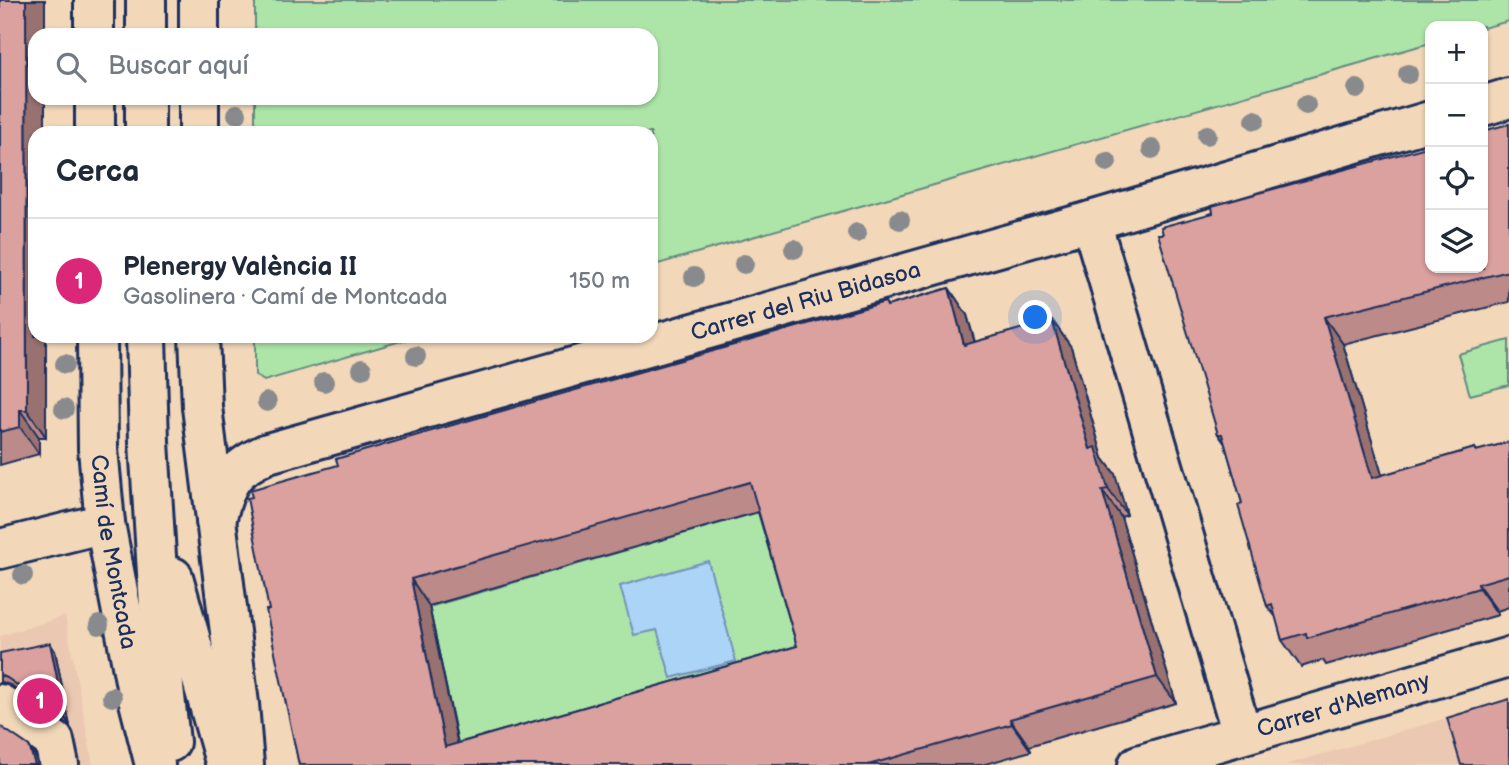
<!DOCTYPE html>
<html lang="es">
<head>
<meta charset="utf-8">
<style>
  body { margin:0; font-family:"Balsamiq Sans",sans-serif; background:#f6f6f7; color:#1f2937 }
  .controls { position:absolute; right:21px; top:21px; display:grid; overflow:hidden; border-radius:14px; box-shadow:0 2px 5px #0004 }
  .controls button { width:63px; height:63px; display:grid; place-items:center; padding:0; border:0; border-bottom:2px solid #e0e1e3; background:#fff; color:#1f2937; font:35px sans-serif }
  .you { position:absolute; left:1036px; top:318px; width:24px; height:24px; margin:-18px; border:5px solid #fff; border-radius:50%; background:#1a73e8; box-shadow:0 0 0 10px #1a73e833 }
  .badge { display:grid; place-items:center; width:46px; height:46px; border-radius:50%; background:#db2777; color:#fff; font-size:23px; font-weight:700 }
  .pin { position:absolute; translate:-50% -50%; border:4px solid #fff; box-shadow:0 2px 7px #0006 }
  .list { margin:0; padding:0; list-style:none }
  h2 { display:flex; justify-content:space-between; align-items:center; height:91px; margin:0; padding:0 28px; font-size:30px }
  h2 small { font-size:23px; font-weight:400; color:#747a83 }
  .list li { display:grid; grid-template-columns:46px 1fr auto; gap:21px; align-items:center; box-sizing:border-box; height:126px; padding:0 28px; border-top:2px solid #e0e1e3 }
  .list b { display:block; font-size:26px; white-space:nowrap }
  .list p { margin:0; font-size:23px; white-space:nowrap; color:#747a83 }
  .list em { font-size:23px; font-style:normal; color:#747a83 }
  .icon { flex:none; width:38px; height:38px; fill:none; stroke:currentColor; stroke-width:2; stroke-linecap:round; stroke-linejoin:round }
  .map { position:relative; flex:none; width:1509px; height:765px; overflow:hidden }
  .search { position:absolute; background:#fff; box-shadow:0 2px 5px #0004; left:28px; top:28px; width:630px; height:77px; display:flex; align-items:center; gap:18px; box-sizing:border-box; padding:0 24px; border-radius:21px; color:#747a83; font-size:26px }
  .panel { position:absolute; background:#fff; box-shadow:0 2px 5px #0004; left:28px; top:126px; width:630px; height:217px; border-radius:21px }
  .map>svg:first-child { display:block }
  .built { fill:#ebc8b1 }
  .green { fill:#ade5a8; stroke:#648a83; stroke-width:2 }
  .water { fill:#acd4f6; stroke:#7292b9; stroke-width:2 }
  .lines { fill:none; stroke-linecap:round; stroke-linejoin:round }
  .minor-casing { stroke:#1b2f5e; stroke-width:44 }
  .minor { stroke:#f2d8b9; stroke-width:38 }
  .tree { fill:#888a8d }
  .wall { fill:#bc8a88; stroke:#1b2f5e; stroke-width:2; fill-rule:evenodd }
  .shaded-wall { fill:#99716f; stroke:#1b2f5e; stroke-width:2 }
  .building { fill:#dba19e; stroke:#1b2f5e; stroke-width:2; fill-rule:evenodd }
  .labels { text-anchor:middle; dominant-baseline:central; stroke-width:6; stroke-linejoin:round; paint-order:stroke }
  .street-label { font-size:23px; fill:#1b2f5e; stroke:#f2d8b9 }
</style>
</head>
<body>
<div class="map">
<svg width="1509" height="765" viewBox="0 0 1509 765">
  <rect width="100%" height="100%" fill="#f2d8b9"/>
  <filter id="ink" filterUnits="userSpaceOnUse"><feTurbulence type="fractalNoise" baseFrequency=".0143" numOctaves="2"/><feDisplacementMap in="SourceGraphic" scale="14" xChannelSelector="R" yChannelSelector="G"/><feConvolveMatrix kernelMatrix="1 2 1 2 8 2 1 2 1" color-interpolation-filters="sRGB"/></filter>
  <g filter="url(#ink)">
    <g class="built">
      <path d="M65,616l28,149h-93v-129z"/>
      <path d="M1509,700v65h-224z"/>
    </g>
    <g class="green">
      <path d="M255,0h1254v21l-26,7v-2h-53v17l-779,223v-133h-396v-35h396v-63h-396z"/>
      <path d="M255,336h163l-154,45 -9,-6z"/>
      <path d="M1509,340v45l-39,10 -12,-41z"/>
      <path d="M967,452l49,163 -554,150 -33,-158z"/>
    </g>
    <path class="water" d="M708,561l28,100 -65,17 -14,-48 -23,5 -14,-49z"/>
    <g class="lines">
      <g class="minor-casing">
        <g id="minor">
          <path d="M94,0v35"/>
          <path d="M199,0v35"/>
          <path d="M146,35v-35"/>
          <path d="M95,98v35"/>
          <path d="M199,98v35"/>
          <path d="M1483,106l26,-8"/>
          <path d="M145,133v-35"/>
          <path d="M1091,221l151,513"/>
          <path id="s1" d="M97,336l1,113 7,74 34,179 16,63"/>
          <path d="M146,336l3,106 15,245 6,55"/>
          <path d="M199,336l3,71 37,297 5,61"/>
          <path id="s2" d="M216,521c9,-37 15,-52 52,-68l823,-232 339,-100"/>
          <path d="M0,549l105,-26"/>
          <path d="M173,577l53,188"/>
          <path d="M0,704l54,37 5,24"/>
          <path id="s3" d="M1138,765l371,-108"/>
        </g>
      </g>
      <use href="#minor" class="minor"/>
    </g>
    <g class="tree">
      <circle cx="1408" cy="74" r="10"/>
      <circle cx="1357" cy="89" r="10"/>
      <circle cx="1306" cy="105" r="10"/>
      <circle cx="237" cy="114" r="10"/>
      <circle cx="1255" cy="120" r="10"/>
      <circle cx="1207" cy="135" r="10"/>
      <circle cx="1152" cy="149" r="10"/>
      <circle cx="1107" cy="162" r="10"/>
      <circle cx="900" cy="220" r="10"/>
      <circle cx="857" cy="233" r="10"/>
      <circle cx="794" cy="249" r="10"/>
      <circle cx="744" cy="264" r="10"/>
      <circle cx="694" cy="277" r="10"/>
      <circle cx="416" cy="356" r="10"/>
      <circle cx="65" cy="364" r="10"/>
      <circle cx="362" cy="369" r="10"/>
      <circle cx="324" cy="382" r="10"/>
      <circle cx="267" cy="402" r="10"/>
      <circle cx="64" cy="409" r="10"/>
      <circle cx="23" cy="575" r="10"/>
      <circle cx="99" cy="625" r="10"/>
      <circle cx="112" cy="697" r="10"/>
    </g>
    <g class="wall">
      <path d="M0,0l35,336h11v101h-7v17l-39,11z"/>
      <path d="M1509,124v178l-166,42 39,131 93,-27 2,3 32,-9v165l-12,4 1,4 -172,50 -3,-5 -22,7 -19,-27 -6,-23 -9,-11 -25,-103 -17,-59 -7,-10 -55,-200 50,-21z"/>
      <path d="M949,288l18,27 8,27 77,-22 19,27 32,111 12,16 12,41 -6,2 55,186 -147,43 2,5 -49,14h-683l-30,-155 619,-304zM758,512l39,134 -339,97 -29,-137z"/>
      <path d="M55,651l15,75 -58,-40 -10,-4 -2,1v-30z"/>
    </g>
    <g class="shaded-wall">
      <path d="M26,0h19v35h-10v63h10v35h-10v203h11v101l-19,-27z"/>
      <path d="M949,288l18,27 16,57 -19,-27z"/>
      <path d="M1324,317l19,27 48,161 -19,-27z"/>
      <path d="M1052,320l19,27 32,111 12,16 12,41 -19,-26 -18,-40z"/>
      <path d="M20,410l19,27v17l-19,-27z"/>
      <path d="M1102,490l19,27 55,186 -19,-26z"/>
      <path d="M411,579l18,27 33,159 -17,-18z"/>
      <path d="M1478,584l19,27 1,4 -19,-27z"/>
      <path d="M50,643l5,8 15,75 -5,-8z"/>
      <path d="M1010,719l19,27 2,5 -19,-27z"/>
      <path d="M29,746l5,8 4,11h-3z"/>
    </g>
    <g class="building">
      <path d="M0,0h26l1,410h-7v17l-20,5z"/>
      <path d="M1509,124v147l-185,46 48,161 103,-30 1,3 33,-9v133l-31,9 1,4 -172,50 -1,-5 -24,7 -10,-36 -5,2 -29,-101 4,-2 -20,-69h-4l-60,-200h5l-2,-7 52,-14 -1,-7 218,-60v122h53v-137z"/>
      <path d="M949,288l15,57 88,-25 38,129 6,-2 12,42 -6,1 55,187 -147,42 2,5 -144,41h-569l-33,-155h3l-22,-112 5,-1 -2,-7 88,-25 -2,-6 99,-29 450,-128 2,4zM750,482l47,164 -352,101 -34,-168z"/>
      <path d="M50,643l15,75 -58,-40 -7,-3v-22z"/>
      <path d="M1509,699v66h-48l-14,-47z"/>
      <path d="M0,726l29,20 6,19h-35z"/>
    </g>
  </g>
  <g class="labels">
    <g class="street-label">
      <text stroke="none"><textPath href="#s2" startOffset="649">Carrer del Riu Bidasoa</textPath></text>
      <text stroke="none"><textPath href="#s1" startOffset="217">Camí de Montcada</textPath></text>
      <text stroke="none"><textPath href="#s3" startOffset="214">Carrer d'Alemany</textPath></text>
    </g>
  </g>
</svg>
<div class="controls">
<button>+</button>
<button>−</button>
<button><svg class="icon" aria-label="locate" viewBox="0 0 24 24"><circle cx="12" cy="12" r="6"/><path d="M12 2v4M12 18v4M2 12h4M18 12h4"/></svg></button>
<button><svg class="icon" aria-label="layers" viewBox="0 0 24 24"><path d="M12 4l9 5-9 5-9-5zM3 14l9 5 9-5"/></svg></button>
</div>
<div class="you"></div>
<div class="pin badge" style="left:40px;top:701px">1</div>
<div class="search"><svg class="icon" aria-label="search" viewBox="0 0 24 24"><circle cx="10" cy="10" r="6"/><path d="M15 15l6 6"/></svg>Buscar aquí</div>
<section class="panel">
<h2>Cerca<small></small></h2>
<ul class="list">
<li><span class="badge">1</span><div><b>Plenergy València II</b><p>Gasolinera · Camí de Montcada</p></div><em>150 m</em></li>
</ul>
</section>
</div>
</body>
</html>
